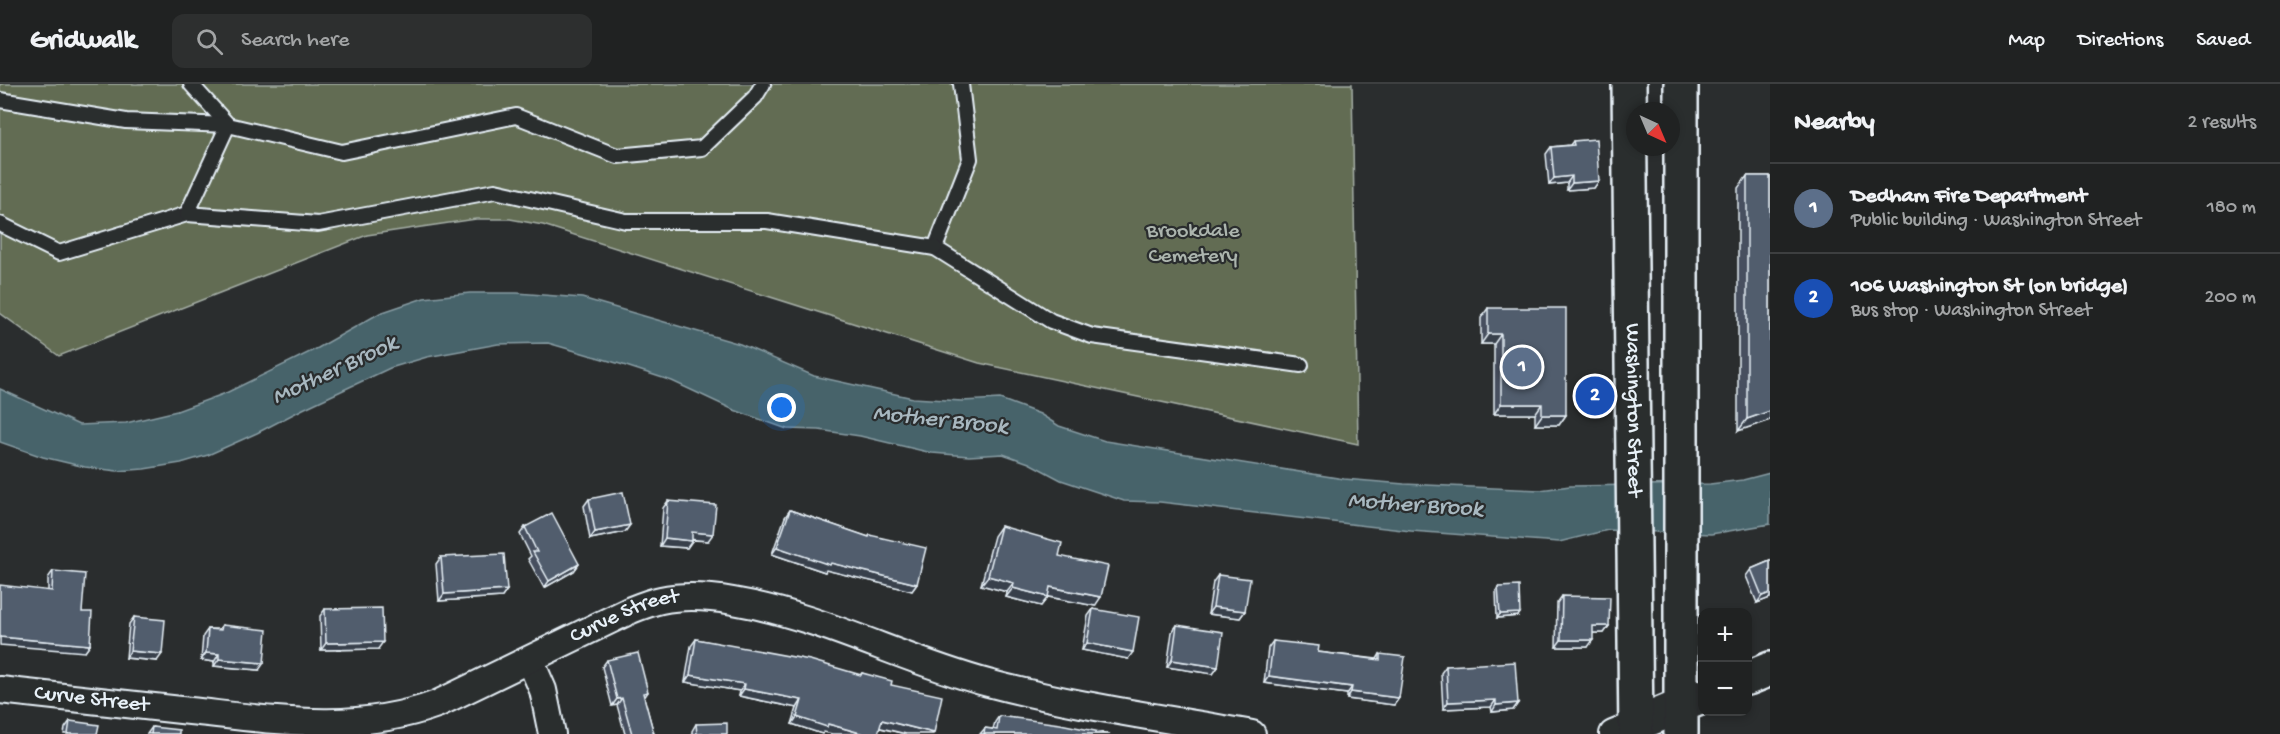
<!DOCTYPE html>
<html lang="en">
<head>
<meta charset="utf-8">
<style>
  body { margin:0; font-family:"Gochi Hand",sans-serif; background:#2d2f2f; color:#f1f3f6 }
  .controls { position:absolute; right:18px; bottom:18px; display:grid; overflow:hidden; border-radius:12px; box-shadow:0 3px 9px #0003 }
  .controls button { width:54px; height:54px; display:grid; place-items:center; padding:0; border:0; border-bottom:2px solid #3d3f40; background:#202222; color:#f1f3f6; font:30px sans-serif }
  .compass { position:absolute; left:1626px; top:18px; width:54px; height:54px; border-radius:50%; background:#202222; box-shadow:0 3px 9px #0003; rotate:136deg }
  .you { position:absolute; left:782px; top:324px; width:21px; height:21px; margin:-15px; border:4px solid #fff; border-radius:50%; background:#1a73e8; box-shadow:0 0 0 9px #1a73e833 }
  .badge { display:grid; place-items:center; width:39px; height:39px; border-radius:50%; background:#db2777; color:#fff; font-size:20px; font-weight:700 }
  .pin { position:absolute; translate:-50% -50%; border:3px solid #fff; box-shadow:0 2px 6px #0006 }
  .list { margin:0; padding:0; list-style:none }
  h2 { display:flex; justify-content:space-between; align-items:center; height:78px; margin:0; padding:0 24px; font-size:26px }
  h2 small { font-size:20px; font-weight:400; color:#a2a4a5 }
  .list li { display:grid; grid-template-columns:39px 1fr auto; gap:18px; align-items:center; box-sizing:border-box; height:90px; padding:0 24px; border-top:2px solid #3d3f40 }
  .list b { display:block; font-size:22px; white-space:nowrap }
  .list p { margin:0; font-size:20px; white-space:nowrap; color:#a2a4a5 }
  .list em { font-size:20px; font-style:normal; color:#a2a4a5 }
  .icon { flex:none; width:33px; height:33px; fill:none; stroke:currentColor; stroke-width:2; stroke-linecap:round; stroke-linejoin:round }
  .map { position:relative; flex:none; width:1770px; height:650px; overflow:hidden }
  header { display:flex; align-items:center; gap:36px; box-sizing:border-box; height:84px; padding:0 30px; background:#202222; border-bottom:2px solid #3d3f40 }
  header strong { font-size:28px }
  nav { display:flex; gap:33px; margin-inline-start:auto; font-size:21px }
  .search { width:420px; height:54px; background:#2d2f2f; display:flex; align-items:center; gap:15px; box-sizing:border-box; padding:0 21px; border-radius:12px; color:#a2a4a5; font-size:22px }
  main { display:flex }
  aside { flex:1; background:#202222 }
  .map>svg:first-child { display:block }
  .green { fill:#626c53; stroke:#a5aea6; stroke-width:1.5 }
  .water { fill:#47636b; stroke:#879ca3; stroke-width:1.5 }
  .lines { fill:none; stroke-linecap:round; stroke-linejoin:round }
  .lane-casing { stroke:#e8f1f8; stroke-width:18 }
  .street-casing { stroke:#e8f1f8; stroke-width:30 }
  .secondary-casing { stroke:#e8f1f8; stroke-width:38 }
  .primary-casing { stroke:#e8f1f8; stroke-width:38 }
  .lane { stroke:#2a2d2e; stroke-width:14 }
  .street { stroke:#2a2d2e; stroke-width:26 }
  .secondary { stroke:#2a2d2e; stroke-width:33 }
  .primary { stroke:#2a2d2e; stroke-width:33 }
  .wall { fill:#46505e; stroke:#e8f1f8; stroke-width:1.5 }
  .shaded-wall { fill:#39414c; stroke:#e8f1f8; stroke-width:1.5 }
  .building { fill:#515d6d; stroke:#e8f1f8; stroke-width:1.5 }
  .labels { text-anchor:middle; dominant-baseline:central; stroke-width:4.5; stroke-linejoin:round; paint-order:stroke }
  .park-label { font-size:22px; fill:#acb5ae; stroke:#2a2d2e }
  .street-label { font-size:22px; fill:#e8f1f8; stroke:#2a2d2e }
  .water-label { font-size:24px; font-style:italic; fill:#a8b8c0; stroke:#2a2d2e }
</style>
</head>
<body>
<header>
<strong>Gridwalk</strong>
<div class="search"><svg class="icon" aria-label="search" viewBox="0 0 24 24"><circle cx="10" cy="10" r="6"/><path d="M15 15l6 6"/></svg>Search here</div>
<nav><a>Map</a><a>Directions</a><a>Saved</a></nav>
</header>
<main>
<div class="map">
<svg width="1770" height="650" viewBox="0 0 1770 650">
  <rect width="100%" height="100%" fill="#2a2d2e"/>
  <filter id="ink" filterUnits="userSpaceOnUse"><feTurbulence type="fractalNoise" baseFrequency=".0167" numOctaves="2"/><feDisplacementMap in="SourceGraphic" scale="12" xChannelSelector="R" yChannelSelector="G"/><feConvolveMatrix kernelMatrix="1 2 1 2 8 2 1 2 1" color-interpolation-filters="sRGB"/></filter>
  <g filter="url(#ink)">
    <path class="green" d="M0,0h1352l6,360 -379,-81 -436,-138 -33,-6h-34l-109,16 -308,121 -59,-43z"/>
    <path class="water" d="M470,209h47l65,5 158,46 74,32 99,22 49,3 38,-2 40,15 19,12 46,15 239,38 60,5 136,6 30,-4 140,-2 33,-4 27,-7v51l-59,10 -103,-4 -49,12 -148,-11 -251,-29 -36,-1 -63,-21 -32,-17 -26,-9 -34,2 -37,-3 -72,-17 -41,-6 -32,-1 -53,-19 -62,-29 -52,-17 -72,-21 -50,1 -71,13 -37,11 -87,41 -46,24 -49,22 -27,8 -37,6 -27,2 -32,-4 -42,-10 -43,-15v-53l79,36 47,-2 51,-12 49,-18 92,-45 62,-35 44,-15z"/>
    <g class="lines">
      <g class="lane-casing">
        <g id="lane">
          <path d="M191,0l37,41 114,27 174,-36 101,40 85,-8 53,-51 8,-13"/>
          <path d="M961,0l9,75 -35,89 116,73 41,15 209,29"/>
          <path d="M0,16l126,21 102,4 -41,89 -128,39 -59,-29"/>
          <path d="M187,130l131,10 177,-33 131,30h141l168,27"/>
        </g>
      </g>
      <g class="street-casing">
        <g id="street">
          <path d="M530,576l13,30 9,44"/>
          <path id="s1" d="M0,606c63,7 127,14 190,21 84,9 165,23 247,-7l194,-94c10,-4 20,-8 30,-10 24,-5 49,-3 72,1 89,15 169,59 255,82 86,23 176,35 264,51"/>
          <path d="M1613,650l22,-9"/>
        </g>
      </g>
      <g class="secondary-casing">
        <g id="secondary">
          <path d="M1748,594l22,-9"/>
          <path d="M1635,641l67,-28"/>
        </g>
      </g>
      <g class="primary-casing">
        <g id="primary">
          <path id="s2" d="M1629,0l7,650"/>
          <path d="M1681,0v650"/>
        </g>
      </g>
      <use href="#lane" class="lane"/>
      <use href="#street" class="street"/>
      <use href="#secondary" class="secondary"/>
      <use href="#primary" class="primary"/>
    </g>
    <g class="wall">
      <path d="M1573,57l26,40 -5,7 -27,2v-7l-18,2 -3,-31 5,-7 19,-2z"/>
      <path d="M1747,92h23v244l-32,11v-243z"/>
      <path d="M1488,224l78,107 -7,10h-24v-11h-41v-70h-13v-26z"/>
      <path d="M589,415l36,33 -35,7 -6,-33z"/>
      <path d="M668,417l40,40 -16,-1 -5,8 -27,-2 3,-38z"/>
      <path d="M790,426l78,27 2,-2 47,49 -5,7 -86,-21 -1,2 -53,-18 13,-37z"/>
      <path d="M1001,442l58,30 36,50 -47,-9 -7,9 -35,-9 1,-5 -26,-7 13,-49z"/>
      <path d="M525,443l54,37 -5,7 -30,17 -16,-29 3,-3 -11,-22z"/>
      <path d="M441,473l66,33 -5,7 -63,4 -3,-37z"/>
      <path d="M1770,477v37l-13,5 -11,-27 5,-7z"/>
      <path d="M53,487l29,41 8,33 -5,7 -37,-61v-13z"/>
      <path d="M1218,491l27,36 -5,7 -32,-4 5,-32z"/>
      <path d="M1498,503l20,29 -21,2 -1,-27z"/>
      <path d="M1562,512l47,30 -5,7h-11l-5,14h-32l1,-44z"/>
      <path d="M325,525l53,40 -57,1 -1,-34z"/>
      <path d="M1093,525l35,50 -46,-9 6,-34z"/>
      <path d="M134,533l23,44 -31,-3 3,-34z"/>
      <path d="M222,541l37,45 -45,-4v-4l-13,-2 2,-24 5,-7h11z"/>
      <path d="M1177,541l41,42 -5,7 -46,-7 5,-35z"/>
      <path d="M696,555l164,36 2,-2 29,12 14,49 -25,-6 -56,4 -2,2 -30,-10 5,-16 -58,-12 1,-5 -55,-9 6,-36z"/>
      <path d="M1273,557l45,11 59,7 3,-5 19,44 -5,7 -47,-6v-5l-83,-11 4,-35z"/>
      <path d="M607,576l41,32 -4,6 10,36h-29l-8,-29 -5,1 -10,-39z"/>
      <path d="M1446,582l72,37 -5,7 -21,2 -1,-5 -48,2 -2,-36z"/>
      <path d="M999,632l111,18h-130l5,-6 8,1 2,-7z"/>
      <path d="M70,637l27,13h-33l1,-6z"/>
      <path d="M696,640l31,10h-35v-3z"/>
      <path d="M152,643l27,7h-32z"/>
    </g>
    <g class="shaded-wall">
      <path d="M1572,92l-5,7 -18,2 5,-7z"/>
      <path d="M1599,97l-5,7 -27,2 5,-7z"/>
      <path d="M1488,250h13l-7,10h-13z"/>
      <path d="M1501,320h41l-7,10h-41z"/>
      <path d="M1770,327v9l-32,11 9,-12z"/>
      <path d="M1542,331h24l-7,10h-24z"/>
      <path d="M630,441l-5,7 -35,7 5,-7z"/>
      <path d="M692,448l21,2 -5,7 -21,-2z"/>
      <path d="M665,454l27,3 -5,7 -27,-2z"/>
      <path d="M777,463l54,16 86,21 -5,7 -86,-21 -1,2 -53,-18z"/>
      <path d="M579,480l-5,7 -30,17 5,-7z"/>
      <path d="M988,492l26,7 -7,9 -26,-7z"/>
      <path d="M1050,503l51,10 -6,9 -51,-10z"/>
      <path d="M1013,504l35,9 -7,9 -35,-9z"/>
      <path d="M507,506l-5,7 -63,4 5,-7z"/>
      <path d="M1770,509v5l-13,5 5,-7z"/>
      <path d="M1213,523l32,4 -5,7 -32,-4z"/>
      <path d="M1520,529l-2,3 -21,2 3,-4z"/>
      <path d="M1593,542h16l-5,7h-16z"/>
      <path d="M0,553l90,8 -5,7 -85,-7z"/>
      <path d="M1561,556h32l-5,7h-32z"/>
      <path d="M383,558l-5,7 -57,1 5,-7z"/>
      <path d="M1087,559l46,9 -5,7 -46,-9z"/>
      <path d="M130,567l32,3 -5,7 -31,-3z"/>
      <path d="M206,569l13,1 -5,8 -13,-2z"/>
      <path d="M219,575l45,4 -5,7 -45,-4z"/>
      <path d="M1172,576l46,7 -5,7 -46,-7z"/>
      <path d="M690,591l55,9 -5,7 -55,-9z"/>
      <path d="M1269,592l83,11 -5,7 -83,-11z"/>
      <path d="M744,605l58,11 -5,8 -58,-12z"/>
      <path d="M1351,608l48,6 -5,7 -47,-6z"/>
      <path d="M622,614l-5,7 -5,1 5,-7z"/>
      <path d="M1496,616l-5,7 -48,2 5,-7z"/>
      <path d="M1518,619l-5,7 -21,2 4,-7z"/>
      <path d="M797,633l31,7 36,10h-32l-8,-2 -2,2 -30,-10z"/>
      <path d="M882,636l52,13 -1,1h-27l-29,-7z"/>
    </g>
    <g class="building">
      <path d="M1596,55l3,42 -27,2v-7l-18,2 -3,-31 23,-2 -1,-4z"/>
      <path d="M1747,92h23v235l-23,8z"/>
      <path d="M1488,224h78v107h-24v-11h-41v-70h-13z"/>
      <path d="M623,408l7,33 -35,7 -6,-33z"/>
      <path d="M668,417l48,4 -3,29 -21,-2v9l-27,-3z"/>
      <path d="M790,426l79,27 1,-2 56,13 -9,36 -86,-21 -1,2 -53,-18z"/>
      <path d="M552,429l27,51 -30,17 -16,-29h4l-12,-25z"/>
      <path d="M1001,442l61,17 -3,13 49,10 -7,31 -51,-10 -2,10 -35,-9 1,-5 -26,-7z"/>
      <path d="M504,470l3,36 -63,4 -3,-37z"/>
      <path d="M1770,477v32l-8,3 -11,-27z"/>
      <path d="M53,487l32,3 -3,38h10l-2,33 -90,-8v-52l52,6z"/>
      <path d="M1218,491l32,4 -5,32 -32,-4z"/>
      <path d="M1519,502l1,27 -20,1 -2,-27z"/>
      <path d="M1562,512l48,1 -1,29h-16v14h-32z"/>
      <path d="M382,524l1,34 -57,1 -1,-34z"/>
      <path d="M1093,525l46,8 -6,35 -46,-9z"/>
      <path d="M134,533l31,3 -3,34 -32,-3z"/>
      <path d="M222,541l45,5 -3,33 -45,-4v-5l-13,-1 2,-24 13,1z"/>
      <path d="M1177,541l46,7 -5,35 -46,-7z"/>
      <path d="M696,555l114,21 51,15 1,-2 30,8 -1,4 51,11 -8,37 -52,-13 -4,14h-14l-36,-10 -1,3 -30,-10 5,-17 -58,-11 1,-5 -55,-9z"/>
      <path d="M1273,557l46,5 -1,6 62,8v-6l25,3 -6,41 -48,-6 1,-5 -83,-11z"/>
      <path d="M638,569l10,39 -5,1 11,41h-22l-10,-36 -5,1 -10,-39z"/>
      <path d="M1515,578l3,41 -22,2v-5l-48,2 -2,-36z"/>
      <path d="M999,632l61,8 50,10h-126l1,-6 12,2z"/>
      <path d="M70,637l29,4 -2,9h-29z"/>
      <path d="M727,639v11h-30l-1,-10z"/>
      <path d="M152,643l27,3v4h-28z"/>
    </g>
  </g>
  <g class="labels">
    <g class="park-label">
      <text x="1193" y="148">Brookdale<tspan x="1193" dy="25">Cemetery</tspan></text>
    </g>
    <g class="street-label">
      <text stroke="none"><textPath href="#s2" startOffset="326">Washington Street</textPath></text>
      <text stroke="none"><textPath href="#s1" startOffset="648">Curve Street</textPath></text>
      <text stroke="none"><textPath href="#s1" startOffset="92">Curve Street</textPath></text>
    </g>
    <g class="water-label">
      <text transform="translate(335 287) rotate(-25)">Mother Brook</text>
      <text transform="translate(940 337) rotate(6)">Mother Brook</text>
      <text transform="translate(1415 422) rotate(4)">Mother Brook</text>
    </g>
  </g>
</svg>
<div class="controls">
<button>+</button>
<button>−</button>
</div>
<svg class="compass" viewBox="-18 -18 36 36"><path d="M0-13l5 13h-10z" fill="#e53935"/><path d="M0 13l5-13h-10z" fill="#a2a4a5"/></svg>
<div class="you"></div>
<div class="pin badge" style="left:1522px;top:283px;background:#5c6f8a">1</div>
<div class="pin badge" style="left:1595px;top:312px;background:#1a4fb4">2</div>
</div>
<aside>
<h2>Nearby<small>2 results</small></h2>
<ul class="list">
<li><span class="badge" style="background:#5c6f8a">1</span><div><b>Dedham Fire Department</b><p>Public building · Washington Street</p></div><em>180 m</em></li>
<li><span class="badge" style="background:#1a4fb4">2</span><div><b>106 Washington St (on bridge)</b><p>Bus stop · Washington Street</p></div><em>200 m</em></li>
</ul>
</aside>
</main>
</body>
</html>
